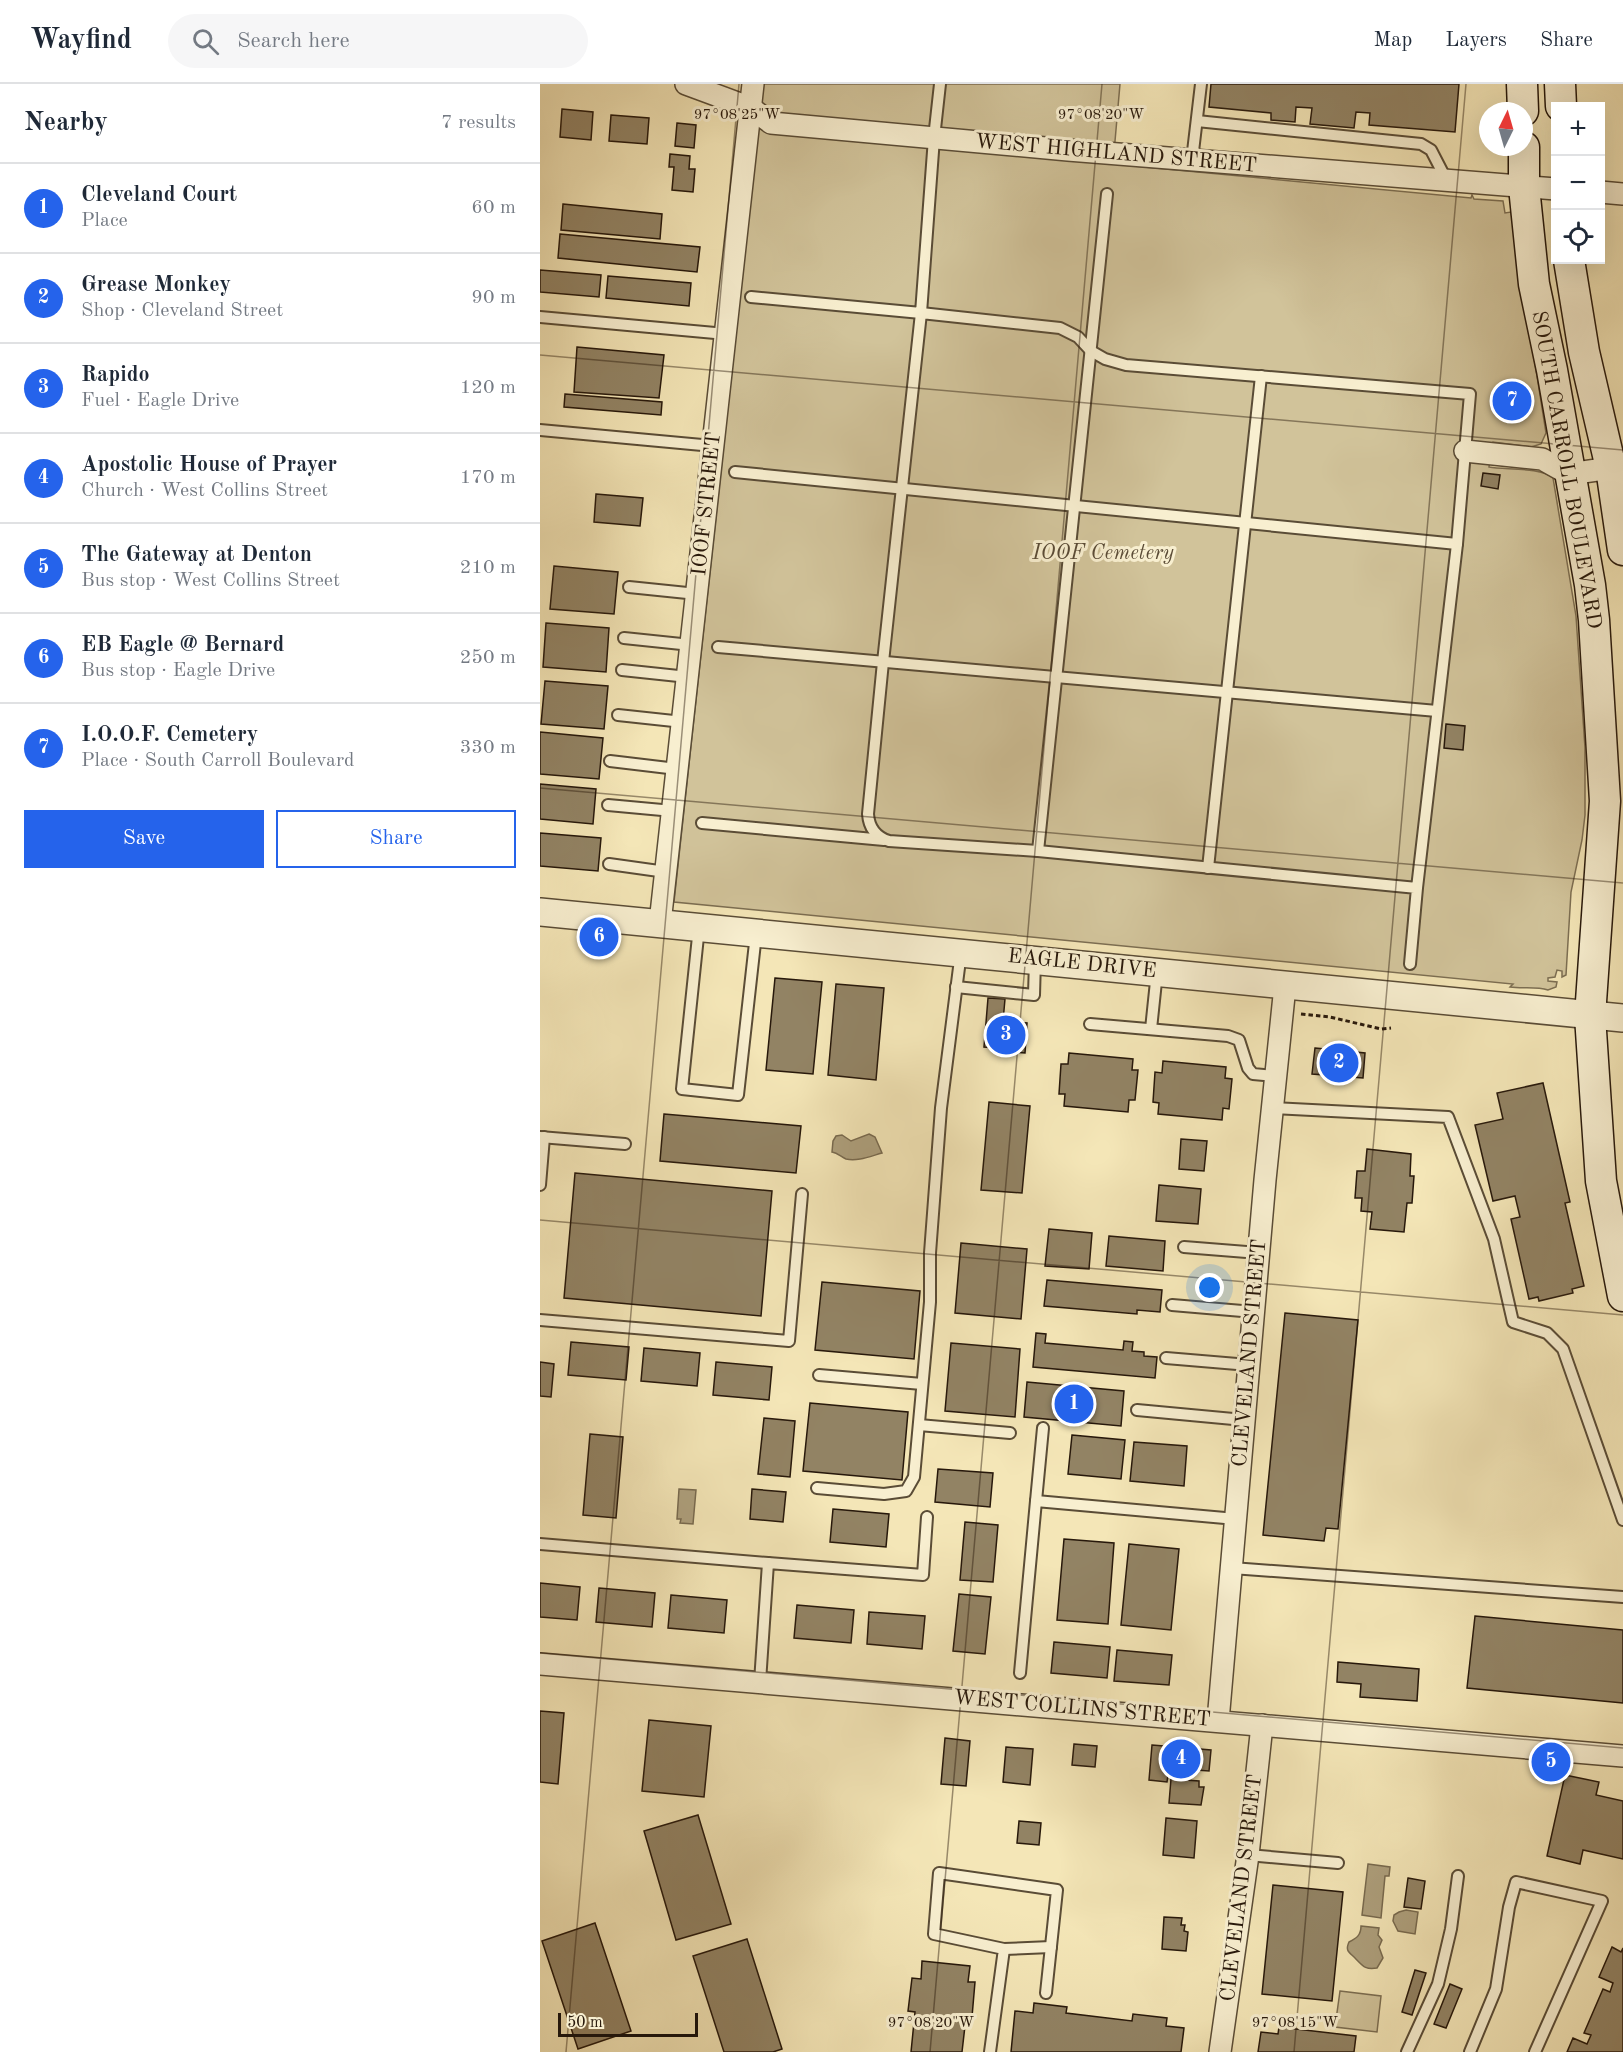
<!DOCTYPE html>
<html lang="en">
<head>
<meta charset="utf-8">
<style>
  body { margin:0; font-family:"Old Standard TT",serif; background:#f6f6f7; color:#1f2937 }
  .controls { position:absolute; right:18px; top:18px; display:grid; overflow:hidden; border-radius:0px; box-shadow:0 6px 24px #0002 }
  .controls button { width:54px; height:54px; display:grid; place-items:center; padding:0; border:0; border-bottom:2px solid #e0e1e3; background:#fff; color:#1f2937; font:30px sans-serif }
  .compass { position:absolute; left:939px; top:18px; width:54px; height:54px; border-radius:50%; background:#fff; box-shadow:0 6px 24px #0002; rotate:5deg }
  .scale { position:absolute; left:18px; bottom:15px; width:140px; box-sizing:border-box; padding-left:6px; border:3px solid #27180b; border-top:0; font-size:16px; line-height:21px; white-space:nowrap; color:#27180b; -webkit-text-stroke:4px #f8efd0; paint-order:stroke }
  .you { position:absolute; left:670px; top:1204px; width:21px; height:21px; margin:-15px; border:4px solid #fff; border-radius:50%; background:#1a73e8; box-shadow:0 0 0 9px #1a73e833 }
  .badge { display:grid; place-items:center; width:39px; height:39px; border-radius:50%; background:#2563eb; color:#fff; font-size:20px; font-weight:700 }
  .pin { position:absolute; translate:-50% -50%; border:3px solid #fff; box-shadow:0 2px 6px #0006 }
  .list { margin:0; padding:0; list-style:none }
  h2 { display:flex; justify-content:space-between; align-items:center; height:78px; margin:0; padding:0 24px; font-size:26px }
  h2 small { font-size:20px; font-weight:400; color:#747a83 }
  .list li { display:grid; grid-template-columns:39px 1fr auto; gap:18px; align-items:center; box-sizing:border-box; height:90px; padding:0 24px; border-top:2px solid #e0e1e3 }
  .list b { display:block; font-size:22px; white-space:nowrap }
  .list p { margin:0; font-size:20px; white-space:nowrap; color:#747a83 }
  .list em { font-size:20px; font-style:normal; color:#747a83 }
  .actions { display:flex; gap:12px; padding:18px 24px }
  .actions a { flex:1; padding:14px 0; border:2px solid #2563eb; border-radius:0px; text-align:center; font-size:21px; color:#2563eb }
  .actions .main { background:#2563eb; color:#fff }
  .icon { flex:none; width:33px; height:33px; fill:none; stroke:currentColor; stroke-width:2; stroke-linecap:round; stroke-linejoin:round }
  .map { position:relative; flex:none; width:1083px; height:1968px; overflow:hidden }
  header { display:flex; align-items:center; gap:36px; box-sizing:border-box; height:84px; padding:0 30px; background:#fff; border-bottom:2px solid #e0e1e3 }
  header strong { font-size:28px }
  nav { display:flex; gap:33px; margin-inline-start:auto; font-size:21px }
  .search { width:420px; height:54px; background:#f6f6f7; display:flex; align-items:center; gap:15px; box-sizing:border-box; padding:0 21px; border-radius:33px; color:#747a83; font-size:22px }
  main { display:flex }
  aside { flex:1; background:#fff }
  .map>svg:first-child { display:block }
  .green { fill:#d1c39a; stroke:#7c6e52; stroke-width:1.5 }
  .water { fill:#aea07d; stroke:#786a4f; stroke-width:1.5 }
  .building { fill:#928364; stroke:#27180b; stroke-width:1.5 }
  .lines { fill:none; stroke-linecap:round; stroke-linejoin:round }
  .service-casing { stroke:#5a4c36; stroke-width:14 }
  .minor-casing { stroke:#5a4c36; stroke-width:24 }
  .tertiary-casing { stroke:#5a4c36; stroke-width:30 }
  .secondary-casing { stroke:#27180b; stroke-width:33 }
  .path { stroke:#27180b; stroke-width:3; stroke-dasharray:4.5 3; stroke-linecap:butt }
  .service { stroke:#f8efd0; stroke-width:10 }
  .minor { stroke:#f8efd0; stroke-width:21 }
  .tertiary { stroke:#f8efd0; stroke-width:27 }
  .secondary { stroke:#f8efd0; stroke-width:30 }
  .ticks { fill:none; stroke:#27180b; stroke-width:1.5; stroke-opacity:0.45 }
  .labels { text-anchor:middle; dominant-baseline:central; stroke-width:6; stroke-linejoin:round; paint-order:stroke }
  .street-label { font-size:21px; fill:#27180b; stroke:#f8efd0 }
  .park-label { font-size:21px; font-style:italic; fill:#5a4b36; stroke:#f8efd0 }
  .ticks-label { font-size:15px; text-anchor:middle; fill:#27180b; stroke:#f8efd0; stroke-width:6; stroke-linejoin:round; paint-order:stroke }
</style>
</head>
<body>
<header>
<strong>Wayfind</strong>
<div class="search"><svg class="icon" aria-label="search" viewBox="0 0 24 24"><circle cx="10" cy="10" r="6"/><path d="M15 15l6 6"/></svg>Search here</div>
<nav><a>Map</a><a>Layers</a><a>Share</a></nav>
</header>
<main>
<aside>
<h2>Nearby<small>7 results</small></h2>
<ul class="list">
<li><span class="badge">1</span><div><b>Cleveland Court</b><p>Place</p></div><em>60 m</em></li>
<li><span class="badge">2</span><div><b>Grease Monkey</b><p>Shop · Cleveland Street</p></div><em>90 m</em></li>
<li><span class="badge">3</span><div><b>Rapido</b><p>Fuel · Eagle Drive</p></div><em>120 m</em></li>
<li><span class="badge">4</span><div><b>Apostolic House of Prayer</b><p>Church · West Collins Street</p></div><em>170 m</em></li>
<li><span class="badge">5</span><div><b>The Gateway at Denton</b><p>Bus stop · West Collins Street</p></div><em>210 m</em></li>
<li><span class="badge">6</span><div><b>EB Eagle @ Bernard</b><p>Bus stop · Eagle Drive</p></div><em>250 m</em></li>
<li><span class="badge">7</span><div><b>I.O.O.F. Cemetery</b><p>Place · South Carroll Boulevard</p></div><em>330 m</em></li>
</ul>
<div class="actions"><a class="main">Save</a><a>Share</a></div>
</aside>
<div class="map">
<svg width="1083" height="1968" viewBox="0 0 1083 1968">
  <rect width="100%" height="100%" fill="#f4e6b7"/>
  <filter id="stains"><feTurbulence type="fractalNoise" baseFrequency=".00333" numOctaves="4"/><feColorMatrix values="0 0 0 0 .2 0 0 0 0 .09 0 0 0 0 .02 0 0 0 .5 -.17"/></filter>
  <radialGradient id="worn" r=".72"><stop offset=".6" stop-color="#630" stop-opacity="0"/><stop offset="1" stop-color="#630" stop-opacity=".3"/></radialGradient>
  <g class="green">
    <path d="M223,0h357l-7,80 358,34 1,-3 2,4 29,2 2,12 6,-1 35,221 -5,11 -10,3 -38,-5 -4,25c17,3 51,0 64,11l23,138 9,132v67l-3,25 -11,52 -5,83 -4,2v-6l-5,-1 -2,7 -7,1v3l9,1 -1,5 -8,3c-12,-4 -26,-1 -38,-3l3,-3 -839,-82z"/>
    <path d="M800,1907l41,5 -4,36 -42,-5z"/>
  </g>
  <g class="water">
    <path d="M329,1050l6,3 7,16c-11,3 -25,9 -36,6 -5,-2 -8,-6 -14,-7l1,-11 3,-5 6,-1 9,6z"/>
    <path d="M139,1405l17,1 -3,34 -13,-1 1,-4h-4z"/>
    <path d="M828,1780l22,3 -1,9h-4l-4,42 -19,-3z"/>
    <path d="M866,1826l12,2 -3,22 -17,-3 -5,-10 1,-6 5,-3z"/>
    <path d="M821,1842l18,2 -1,7 4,5 -3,7 4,11 -6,10c-12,2 -14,-2 -22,-10 -6,-6 -10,-7 -6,-16 8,-4 12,-7 12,-16z"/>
  </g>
  <g class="building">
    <path d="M671,0h248l-4,48 -86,-7 1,-12 -14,-1 -2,16 -44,-4 2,-16 -16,-1 -1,15 -24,-2v-7l-62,-6z"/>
    <path d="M22,25l31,3 -2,28 -31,-3z"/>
    <path d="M71,31l38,3 -2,26 -38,-3z"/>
    <path d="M137,39l19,2 -2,23 -19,-2z"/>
    <path d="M130,70l20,2 -1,13h6l-2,23 -21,-2 2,-23h-5z"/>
    <path d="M23,120l99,10 -2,25 -99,-9z"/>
    <path d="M20,150l140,13 -3,25 -139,-14z"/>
    <path d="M0,186l61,5 -2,22 -59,-5z"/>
    <path d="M68,192l83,7 -2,23 -83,-8z"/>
    <path d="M37,263l87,8 -5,43 -85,-6z"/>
    <path d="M25,310l97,8 -1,13 -97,-8z"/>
    <path d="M943,389l17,2 -2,14 -17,-3z"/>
    <path d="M56,410l47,4 -3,28 -46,-4z"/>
    <path d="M14,482l64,6 -4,42 -64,-5z"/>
    <path d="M6,539l63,5 -3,44 -63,-5z"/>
    <path d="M5,597l63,5 -4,43 -63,-5z"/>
    <path d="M906,640l19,2 -2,24 -19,-2z"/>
    <path d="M0,648l63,6 -4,41 -59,-5z"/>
    <path d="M0,700l56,5 -3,35 -53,-5z"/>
    <path d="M0,749l61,5 -3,33 -58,-5z"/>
    <path d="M235,894l47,4 -9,92 -47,-4z"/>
    <path d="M296,900l48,4 -8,92 -48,-5z"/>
    <path d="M448,914l17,1 -2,22 24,2 -2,30 -27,-2v-3l-14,-1z"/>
    <path d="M775,964l50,5 -2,25 -51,-4z"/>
    <path d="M529,969l64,6 -1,11h6l-3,30h-6l-1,12 -64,-6 1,-12h-6l2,-30h7z"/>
    <path d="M623,977l63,6 -1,11 7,1 -3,30 -6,-1 -1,12 -64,-6 1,-11 -6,-1 2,-30 7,1z"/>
    <path d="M1003,999l27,119 -5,1 19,83 -12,3 1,4 -34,8 -1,-4 -9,2 -18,-80 9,-2 -5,-21 -22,5 -18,-76 28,-6 -6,-26z"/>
    <path d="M449,1018l41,4 -8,87 -41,-3z"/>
    <path d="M124,1030l137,12 -5,47 -136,-12z"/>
    <path d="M641,1055l26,2 -3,30 -25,-2z"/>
    <path d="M827,1065l44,5 -1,22h4l-2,27h-5l-3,29 -34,-3 2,-17 -11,-1 1,-13h-7l2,-27h8z"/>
    <path d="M35,1089l197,18 -11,125 -197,-18z"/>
    <path d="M619,1101l42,4 -3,35 -42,-3z"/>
    <path d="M509,1145l43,4 -3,36 -44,-3z"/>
    <path d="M569,1152l56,5 -2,30 -57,-5z"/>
    <path d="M421,1159l66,6 -6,70 -66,-6z"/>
    <path d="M507,1196l115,10 -2,22 -23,-2v4l-93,-8z"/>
    <path d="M282,1198l98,9 -6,68 -99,-9z"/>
    <path d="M745,1229l73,7 -20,209 -12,-1 -2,13 -61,-6z"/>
    <path d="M496,1249l10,1 -1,9 78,7 1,-9 9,1 -1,9 12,1v4l13,1 -2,21 -122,-11z"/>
    <path d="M31,1258l58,5 -3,33 -58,-5z"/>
    <path d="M411,1259l69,6 -5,68 -70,-6z"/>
    <path d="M104,1264l56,5 -3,33 -56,-5z"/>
    <path d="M0,1278l14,2 -3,33 -11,-1z"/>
    <path d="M176,1278l56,5 -3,33 -56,-5z"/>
    <path d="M487,1298l97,9 -3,35 -97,-9z"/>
    <path d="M270,1319l98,9 -6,68 -99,-9z"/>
    <path d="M224,1334l31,3 -5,56 -32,-3z"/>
    <path d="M50,1350l33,3 -7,81 -33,-3z"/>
    <path d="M532,1351l53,5 -4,39 -53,-5z"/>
    <path d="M594,1358l53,4 -3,40 -54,-5z"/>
    <path d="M398,1385l55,4 -3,34 -55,-5z"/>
    <path d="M212,1405l34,3 -3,30 -33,-3z"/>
    <path d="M293,1425l56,5 -3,33 -56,-5z"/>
    <path d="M425,1438l33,3 -5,57 -33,-2z"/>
    <path d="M524,1455l50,4 -6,81 -51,-4z"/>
    <path d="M589,1460l50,5 -8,81 -50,-5z"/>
    <path d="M0,1499l40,4 -3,33 -37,-3z"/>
    <path d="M59,1504l56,5 -3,34 -56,-5z"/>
    <path d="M419,1510l32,3 -6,57 -32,-3z"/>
    <path d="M131,1511l56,5 -3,33 -56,-5z"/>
    <path d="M257,1521l57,5 -3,33 -57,-5z"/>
    <path d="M329,1528l56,4 -3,33 -55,-5z"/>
    <path d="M935,1532l148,14v73l-156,-15z"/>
    <path d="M514,1558l56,5 -3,31 -56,-5z"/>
    <path d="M577,1566l55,5 -3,30 -55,-4z"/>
    <path d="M798,1578l81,7 -2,32 -57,-4 1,-13 -24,-2z"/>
    <path d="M0,1627l24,2 -6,71 -18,-2z"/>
    <path d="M109,1636l62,6 -7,71 -62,-6z"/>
    <path d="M405,1654l25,3 -4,45 -25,-2z"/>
    <path d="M534,1660l23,2 -2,21 -23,-2z"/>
    <path d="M612,1661l59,5 -2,21 -40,-3 -2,14 -18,-2z"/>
    <path d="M466,1663l27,2 -3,36 -27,-3z"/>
    <path d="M1025,1691l34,7 -3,13 27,6v58l-40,-9 -3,14 -33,-8z"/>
    <path d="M631,1695l28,2v6h5l-3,18 -32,-2z"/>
    <path d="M158,1731l33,109 -55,16 -32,-109z"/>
    <path d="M626,1734l31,3 -3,37 -31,-3z"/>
    <path d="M479,1737l22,2 -2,22 -22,-2z"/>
    <path d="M868,1794l17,3 -4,28 -17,-2z"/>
    <path d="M733,1801l70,7 -11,109 -70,-7z"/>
    <path d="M624,1833l18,1 -1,7h4l-1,6 4,1 -2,19 -24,-2z"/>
    <path d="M55,1839l36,108 -53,18 -36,-108z"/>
    <path d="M207,1855l35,110 -9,3h-49l-31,-96z"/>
    <path d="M1072,1863l9,5 2,-4v104h-56l6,-14 14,6 4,-9 -7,-2 19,-44 7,3 3,-9 -14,-6z"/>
    <path d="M382,1877l48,5 -2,16h7l-3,35h-6l-4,35h-51l4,-40 -7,-1 4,-33 9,1z"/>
    <path d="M875,1886l11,3 -14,42 -10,-3z"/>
    <path d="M910,1900l12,5 -16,39 -12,-4z"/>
    <path d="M494,1919l33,4 -1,6 66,8 1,-7 34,4 -1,8 18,2 -3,24h-170l4,-41 18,2z"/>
    <path d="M739,1943l77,9 -2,16h-96l3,-20 17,2z"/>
  </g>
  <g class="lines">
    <g class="service-casing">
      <g id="service">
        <path d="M657,37l224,23 10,6 16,31"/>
        <path d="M652,76l9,-76"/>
        <path d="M211,213l170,16 13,-175 6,-54"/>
        <path d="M0,233l186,17"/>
        <path d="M0,346l173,16"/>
        <path d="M195,388l722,72"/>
        <path d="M89,503l68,7"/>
        <path d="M84,554l67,7"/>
        <path d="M178,563l719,64"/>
        <path d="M82,586l66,7"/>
        <path d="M78,631l65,7"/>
        <path d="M70,677l67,8"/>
        <path d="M68,721l65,6"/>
        <path d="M162,739l182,17"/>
        <path d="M498,767l69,-657"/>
        <path d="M69,780l57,8"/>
        <path d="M668,784l53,-492"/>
        <path d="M159,843l-17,162 56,6 18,-161"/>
        <path d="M870,880l7,-76 40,-344 13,-150 -344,-29 -21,-6 -14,-8 -13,-14 -18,-9 -139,-15 -38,349 -15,152c1,14 8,23 21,27l149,10 379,37"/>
        <path d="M416,903l78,8 1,-35"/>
        <path d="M550,940l138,12 11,4 9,28 5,6 23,2"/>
        <path d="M611,945l6,-57"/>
        <path d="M733,1024l175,9 46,122 19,83 34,11 16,16 60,171"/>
        <path d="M0,1053l85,7"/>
        <path d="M0,1101l4,-48"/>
        <path d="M644,1163l75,6"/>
        <path d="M632,1221l82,7"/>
        <path d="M0,1236l249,21 13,-147"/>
        <path d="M626,1274l83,7"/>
        <path d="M279,1291l103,9"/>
        <path d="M597,1326l107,10"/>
        <path d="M379,1341l91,8"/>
        <path d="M277,1404l67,6 22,-3 8,-14 16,-175v-49l11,-145 20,-156"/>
        <path d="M496,1417l7,-73"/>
        <path d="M0,1460l228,19"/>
        <path d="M692,1484l391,29"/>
        <path d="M480,1589l16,-172 200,18"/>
        <path d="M220,1598l8,-119 155,12 4,-58"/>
        <path d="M708,1771l90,8"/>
        <path d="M464,1865l47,-2"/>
        <path d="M450,1968l14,-103 -70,-15 5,-61 118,17 -11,103"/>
        <path d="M867,1968l31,-68 13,-55 7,-53"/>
        <path d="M930,1968l26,-63 13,-82 7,-25 86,19 -67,151"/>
      </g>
    </g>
    <g class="minor-casing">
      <g id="minor">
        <path d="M146,0l65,24 20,15 297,27 488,39"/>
        <path d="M1060,108l23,2"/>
        <path d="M925,367l77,8 27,15 42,-6 12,2"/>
        <path d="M120,839l93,-839"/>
        <path d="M0,1580l1083,92"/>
        <path d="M678,1637l47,-541 20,-194"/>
        <path d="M680,1968l28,-197 14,-130"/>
      </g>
    </g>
    <g class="tertiary-casing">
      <path id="tertiary" d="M0,828l1083,106"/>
    </g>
    <g class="secondary-casing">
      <g id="secondary">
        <path d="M982,0l1,27"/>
        <path d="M1020,0l1,22"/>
        <path d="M984,63v40l10,97 18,86 38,215 4,35 11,181 -15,215 11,165 22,115"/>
        <path d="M1029,176l15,92 27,116 12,82"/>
      </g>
    </g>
    <path class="path" d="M761,930l29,3 51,12 10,-1"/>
    <use href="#service" class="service"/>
    <use href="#minor" class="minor"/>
    <use href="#tertiary" class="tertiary"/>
    <use href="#secondary" class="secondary"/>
  </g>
  <path class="ticks" d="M0,271l1083,95M0,704l1083,95M0,1136l1083,95M0,1569l1083,95M26,1968l173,-1968M390,1968l172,-1968M754,1968l172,-1968"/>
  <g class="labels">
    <g class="street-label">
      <text transform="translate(576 70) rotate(5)">WEST HIGHLAND STREET</text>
      <text transform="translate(1026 386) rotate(80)">SOUTH CARROLL BOULEVARD</text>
      <text transform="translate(167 420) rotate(-84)">IOOF STREET</text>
      <text transform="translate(542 880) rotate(6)">EAGLE DRIVE</text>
      <text transform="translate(710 1269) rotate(-85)">CLEVELAND STREET</text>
      <text transform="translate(542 1625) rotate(5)">WEST COLLINS STREET</text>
      <text transform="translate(702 1804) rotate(-83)">CLEVELAND STREET</text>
    </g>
    <g class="park-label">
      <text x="563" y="469">IOOF Cemetery</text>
    </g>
  </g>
  <g class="ticks-label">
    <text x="197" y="35">97°08'25"W</text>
    <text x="561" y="35">97°08'20"W</text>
    <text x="391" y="1943">97°08'20"W</text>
    <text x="755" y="1943">97°08'15"W</text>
  </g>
  <rect width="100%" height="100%" filter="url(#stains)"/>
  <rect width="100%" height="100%" fill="url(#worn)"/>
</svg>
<div class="controls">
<button>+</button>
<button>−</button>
<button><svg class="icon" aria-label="locate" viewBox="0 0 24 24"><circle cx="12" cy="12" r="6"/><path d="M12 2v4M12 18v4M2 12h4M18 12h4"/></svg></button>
</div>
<svg class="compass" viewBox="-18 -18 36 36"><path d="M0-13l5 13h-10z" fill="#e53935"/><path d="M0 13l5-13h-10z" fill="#747a83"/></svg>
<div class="scale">50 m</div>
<div class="you"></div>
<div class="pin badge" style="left:534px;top:1320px">1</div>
<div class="pin badge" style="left:799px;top:979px">2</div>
<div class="pin badge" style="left:466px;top:951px">3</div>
<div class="pin badge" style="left:641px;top:1675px">4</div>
<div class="pin badge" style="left:1011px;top:1678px">5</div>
<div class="pin badge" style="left:59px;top:853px">6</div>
<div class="pin badge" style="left:972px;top:317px">7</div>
</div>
</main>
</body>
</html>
